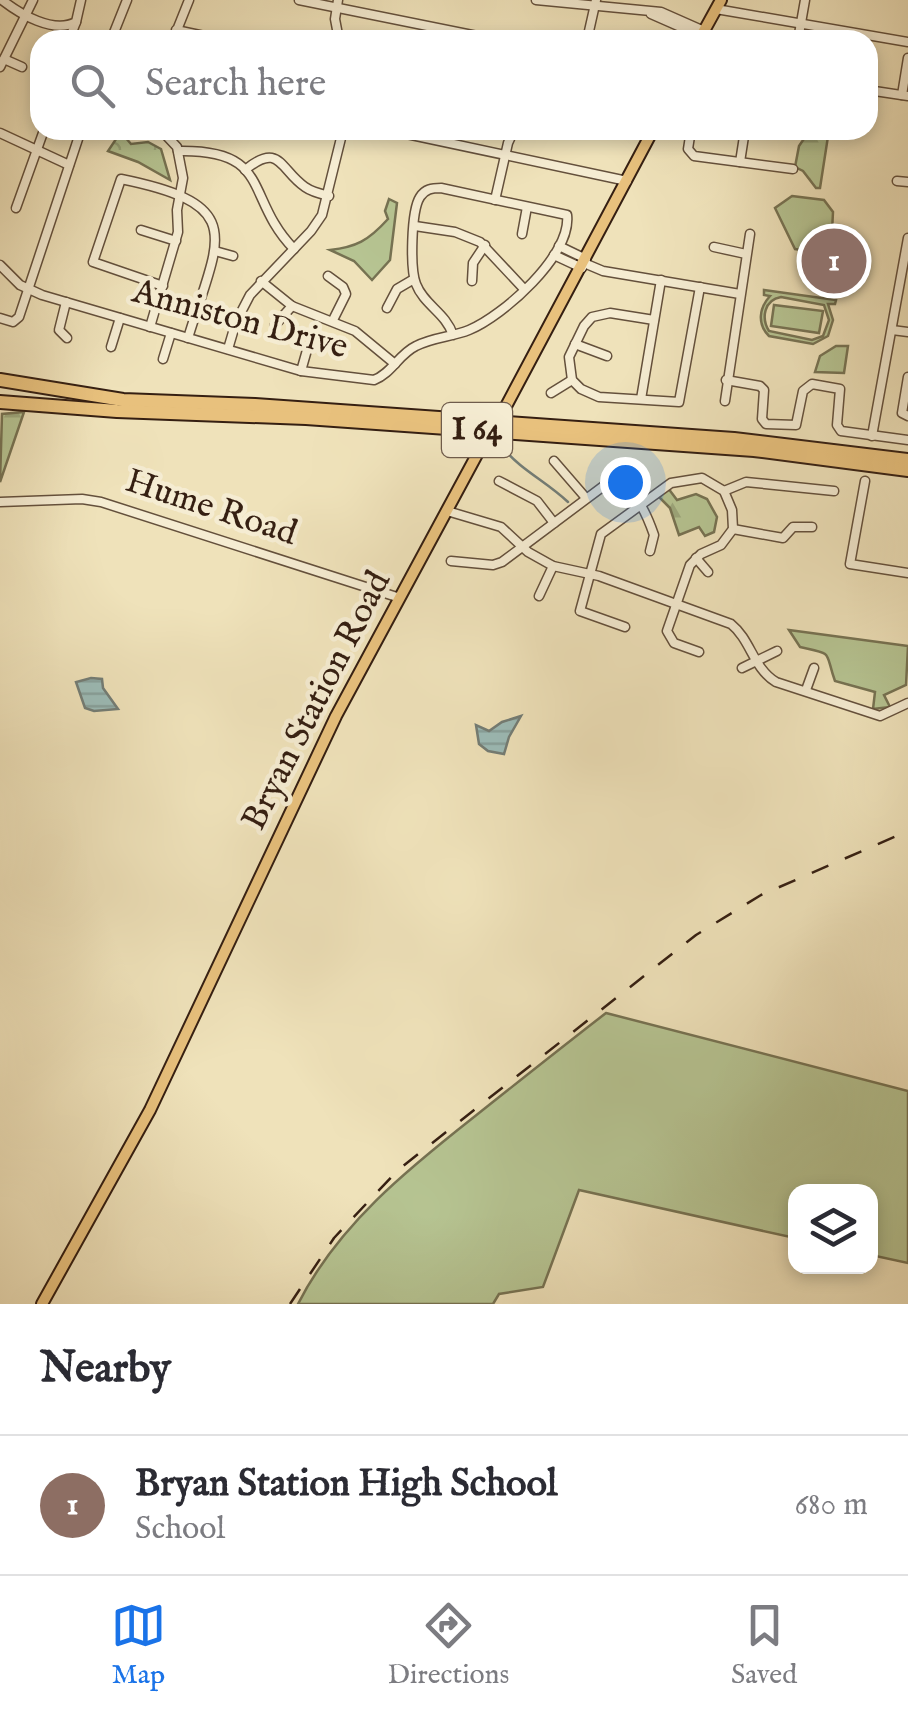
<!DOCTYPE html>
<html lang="en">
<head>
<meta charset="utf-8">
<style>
  body { margin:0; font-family:"IM FELL English",serif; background:#f2f2f3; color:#2b2b33 }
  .controls { position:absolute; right:30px; bottom:30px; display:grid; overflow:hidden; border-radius:20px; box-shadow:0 5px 15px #0003 }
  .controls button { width:90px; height:90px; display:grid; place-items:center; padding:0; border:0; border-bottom:2px solid #e1e1e2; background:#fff; color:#2b2b33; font:50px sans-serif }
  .you { position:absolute; left:625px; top:482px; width:35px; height:35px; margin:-25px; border:8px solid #fff; border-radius:50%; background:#1a73e8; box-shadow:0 0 0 15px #1a73e833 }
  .badge { display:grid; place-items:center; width:65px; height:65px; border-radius:50%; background:#1a73e8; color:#fff; font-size:32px; font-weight:700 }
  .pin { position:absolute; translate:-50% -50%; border:5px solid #fff; box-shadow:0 2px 10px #0006 }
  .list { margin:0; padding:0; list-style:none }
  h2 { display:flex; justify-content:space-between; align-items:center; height:130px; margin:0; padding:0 40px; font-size:42px }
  h2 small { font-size:32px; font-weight:400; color:#7c7c81 }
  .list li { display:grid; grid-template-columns:65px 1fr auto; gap:30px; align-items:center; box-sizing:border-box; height:140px; padding:0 40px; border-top:2px solid #e1e1e2 }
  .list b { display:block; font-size:38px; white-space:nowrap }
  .list p { margin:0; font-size:32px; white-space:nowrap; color:#7c7c81 }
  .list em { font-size:32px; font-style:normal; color:#7c7c81 }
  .icon { flex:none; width:55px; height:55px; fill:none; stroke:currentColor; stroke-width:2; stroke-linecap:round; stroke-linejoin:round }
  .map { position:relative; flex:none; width:908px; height:1304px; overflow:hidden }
  .search { position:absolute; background:#fff; box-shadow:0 5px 15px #0003; left:30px; right:30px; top:30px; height:110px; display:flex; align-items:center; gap:25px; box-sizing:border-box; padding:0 35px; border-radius:30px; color:#7c7c81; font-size:38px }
  .sheet { height:270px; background:#fff }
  nav { display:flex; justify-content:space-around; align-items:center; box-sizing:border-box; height:140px; border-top:2px solid #e1e1e2; background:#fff; font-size:28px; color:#7c7c81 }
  nav a { display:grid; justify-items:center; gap:5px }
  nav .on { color:#1a73e8 }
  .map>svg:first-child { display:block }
  .grass { fill:#b6c492; stroke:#767252; stroke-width:2.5; fill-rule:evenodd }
  .forest { fill:url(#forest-firs); stroke:#767252; stroke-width:2.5 }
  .park { fill:url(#park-crowns); stroke:#767252; stroke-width:2.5 }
  .water { fill:url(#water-rules); stroke:#737d76; stroke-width:2.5 }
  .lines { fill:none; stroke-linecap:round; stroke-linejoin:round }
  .stream { stroke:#737d76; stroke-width:2.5 }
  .minor-casing { stroke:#64503c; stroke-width:11 }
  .major-casing { stroke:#351f12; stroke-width:14 }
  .highway-casing { stroke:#351f12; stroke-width:16 }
  .minor { stroke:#f5ecd2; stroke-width:8 }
  .major { stroke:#e8c17d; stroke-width:10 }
  .highway { stroke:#e8c17d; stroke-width:12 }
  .rail { stroke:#351f12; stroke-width:2.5; stroke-dasharray:18 18; stroke-linecap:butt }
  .major-bridge-casing { stroke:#351f12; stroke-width:14; stroke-linecap:butt }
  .major-bridge { stroke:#e8c17d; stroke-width:10 }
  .labels { text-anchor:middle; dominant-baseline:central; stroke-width:9; stroke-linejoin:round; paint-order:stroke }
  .shield { fill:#f5ecd2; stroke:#6f5c4c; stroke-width:2.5 }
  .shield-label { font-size:32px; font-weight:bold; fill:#351f12 }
  .street-label { font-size:35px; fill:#351f12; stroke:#f5ecd2 }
</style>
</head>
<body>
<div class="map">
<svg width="908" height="1304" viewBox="0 0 908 1304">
  <defs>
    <pattern id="forest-firs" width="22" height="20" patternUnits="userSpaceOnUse" patternTransform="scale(2.5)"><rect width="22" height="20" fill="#b6c492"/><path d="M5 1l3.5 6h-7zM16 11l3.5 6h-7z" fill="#9da87d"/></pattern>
    <pattern id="park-crowns" width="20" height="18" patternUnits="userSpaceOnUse" patternTransform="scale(2.5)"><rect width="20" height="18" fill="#b6c492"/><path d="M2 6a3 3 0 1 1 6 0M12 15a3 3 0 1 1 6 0" fill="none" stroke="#9da87d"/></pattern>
    <pattern id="water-rules" width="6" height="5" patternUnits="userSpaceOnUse" patternTransform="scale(2.5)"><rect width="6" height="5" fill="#9cbcb8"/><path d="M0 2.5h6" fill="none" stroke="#87a19d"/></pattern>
  </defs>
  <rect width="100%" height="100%" fill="#efe2ba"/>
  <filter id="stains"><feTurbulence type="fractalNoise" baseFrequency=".002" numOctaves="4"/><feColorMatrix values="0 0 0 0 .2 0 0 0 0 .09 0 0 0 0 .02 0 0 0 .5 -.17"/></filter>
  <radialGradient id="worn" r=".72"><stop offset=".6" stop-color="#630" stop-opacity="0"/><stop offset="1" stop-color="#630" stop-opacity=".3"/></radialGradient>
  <g class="grass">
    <path d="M792,196l32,4 9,12 -1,20 -30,18 -7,-1 -20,-41z"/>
    <path d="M389,199l8,4 -7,57 -18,20 -18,-19 -24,-11c26,-3 38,-9 58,-31l-3,-8z"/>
    <path d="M764,290l72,10 -1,4h-7l5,16 -5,16 -15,8 -44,-8c-12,-12 -10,-28 1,-40l-6,-1zM781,297l43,8 5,15 -6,16 -11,4 -43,-9c-8,-13 -5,-31 12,-34z"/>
    <path d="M774,305l49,6 -4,22 -48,-7z"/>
    <path d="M836,346h12l-4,27 -29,-1 5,-16z"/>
    <path d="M789,630l119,16 -2,39 -22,10 6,12 -17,2 2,-17 -40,-11c-11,-31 0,-26 -35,-34z"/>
    <path d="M606,1013l302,78v172l-37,-8 -1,-63h-74l-1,46 -216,-48 -36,97 -44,7 -6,10h-195c40,-79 110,-135 176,-187 44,-35 88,-70 132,-104z"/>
  </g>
  <g class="forest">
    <path d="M810,130h19l-9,58h-4l-13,-17 -8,-4 4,-21z"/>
    <path d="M24,412l-24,70 2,-68z"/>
    <path d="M668,488l9,12 19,-6 11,5 10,18 -3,15 -9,4 -6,-9 -20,8 -9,-27 -11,-11z"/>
  </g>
  <path class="park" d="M125,137l6,7 17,-2 13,7 9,31 -32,-18 -30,-11 8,-12z"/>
  <g class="water">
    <path d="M91,678l11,1 1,9 15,21 -24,2 -9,-3 -9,-26z"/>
    <path d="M521,716l-12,21 -5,17 -16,-3 -9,-7 -3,-19 13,6 13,-9z"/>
  </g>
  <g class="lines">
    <path class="stream" d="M503,448c18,22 44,34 65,54"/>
    <g class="minor-casing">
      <g id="minor">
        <path d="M2,0c18,14 51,34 74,22l5,-22"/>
        <path d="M299,0l198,40"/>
        <path d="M338,0l-3,19 4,21"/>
        <path d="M536,0l125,12 43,19"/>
        <path d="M716,9l192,33"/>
        <path d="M651,14l50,22"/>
        <path d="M176,30l47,10"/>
        <path d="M69,40l7,-18"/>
        <path d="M111,40l16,-40"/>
        <path d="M173,40l16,-40"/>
        <path d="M587,40l9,-40"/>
        <path d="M798,40l7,-40"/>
        <path d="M4,59l18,8"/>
        <path d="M0,67l33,-67"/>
        <path d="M868,90l40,6"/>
        <path d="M902,95l6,-37"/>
        <path d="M388,130l239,51"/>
        <path d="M691,130l-3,19 6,7 99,13"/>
        <path d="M0,133l69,32"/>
        <path d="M178,151c95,-2 66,47 116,98"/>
        <path d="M740,162l5,-32"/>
        <path d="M245,170c35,-29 35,0 60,17 7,5 16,7 24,9"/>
        <path d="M897,181l11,1"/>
        <path d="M495,200l13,-57 6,-13"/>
        <path d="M16,208l28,-78"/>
        <path d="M415,226l40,6 25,10 44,47"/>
        <path d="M141,230l35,11"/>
        <path d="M522,234l5,-27"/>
        <path d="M559,246l27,13"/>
        <path d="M714,247l32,7"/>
        <path d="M215,251l18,5"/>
        <path d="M554,255l28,13"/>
        <path d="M584,263l19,8 137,23"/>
        <path d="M0,265l20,20 22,10 259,76 73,9c18,-7 25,-26 42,-34 17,-9 36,-9 53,-16 34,-14 103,-75 98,-115l-126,-27c-9,0 -16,1 -21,9 -9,14 -10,72 -4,87 8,21 30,29 37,51"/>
        <path d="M328,276l15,11 3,7 -13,26"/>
        <path d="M261,281l31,25 63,25 40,33"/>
        <path d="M472,281l1,-18 12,-18"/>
        <path d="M163,286l-70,-24 28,-83c128,26 98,58 67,159"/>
        <path d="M66,302l-7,28 8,8"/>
        <path d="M387,308l10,-19 17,-10"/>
        <path d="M0,318l13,4 6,-5 62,-187"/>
        <path d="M654,320l-44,-7 -18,4 -8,9 -15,31 3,23 9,9 18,8 80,5 21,-115"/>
        <path d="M275,325l17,-19"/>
        <path d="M150,327l28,-95 -1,-22 6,-32 -6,-31 -16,-17"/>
        <path d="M892,330l16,2"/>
        <path d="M575,344l32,12"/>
        <path d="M111,347l9,-29"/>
        <path d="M228,349l8,-27 14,-27 61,-64 11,-16 21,-85"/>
        <path d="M163,359l8,-26"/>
        <path d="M301,371l6,-21"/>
        <path d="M908,377l-6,36 6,3"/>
        <path d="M726,380l34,6 4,4 -2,29 4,5 30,1 7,-34 9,-7 28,5 -3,36 4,6 67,9"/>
        <path d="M551,393l21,-13"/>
        <path d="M641,399l20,-119"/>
        <path d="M725,401l25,-167"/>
        <path d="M872,436l36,-198"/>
        <path d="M554,461l32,37"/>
        <path d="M499,481l38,20 17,22"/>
        <path d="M865,481l-15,83 58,9"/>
        <path d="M724,491l22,-9 88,9"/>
        <path d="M0,502l82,-3 19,3 299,96"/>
        <path d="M447,511l54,16 27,25 25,14 46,10 132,48c20,16 22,44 45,58l104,34 28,-13"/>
        <path d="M733,529l50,9 10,-11h19"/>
        <path d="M696,558l12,14"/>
        <path d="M451,561l42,4 9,-3 111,-83c23,11 33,33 41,56l-4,16"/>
        <path d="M539,596l14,-30"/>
        <path d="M625,627l-45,-16 21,-77 70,-51 31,-5 22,13 8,19 1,19 -12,16 -20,9 -11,11 -23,66 7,12 25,9"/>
        <path d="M742,668l35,-17"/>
        <path d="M806,690l8,-22"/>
      </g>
    </g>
    <g class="major-casing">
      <g id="major">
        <path d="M699,40l22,-40"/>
        <path d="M504,410l149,-280"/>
        <path d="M42,1304l108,-194 186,-394 144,-267"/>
      </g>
    </g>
    <g class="highway-casing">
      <g id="highway">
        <path d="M0,380l123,20 132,5 479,34 174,21"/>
        <path d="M0,402l117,9 189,7 448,32 154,20"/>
      </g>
    </g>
    <use href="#minor" class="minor"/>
    <use href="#major" class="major"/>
    <use href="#highway" class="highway"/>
    <path class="rail" d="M290,1304l44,-66 64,-68 298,-235 65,-40 147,-64"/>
    <g class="major-bridge-casing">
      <path id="major-bridge" d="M480,449l24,-39"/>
    </g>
    <use href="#major-bridge" class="major-bridge"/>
  </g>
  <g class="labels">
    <rect class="shield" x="442" y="403" width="70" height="54" rx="8"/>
    <g class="shield-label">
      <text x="477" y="430">I 64</text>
    </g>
    <g class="street-label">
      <text transform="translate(240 320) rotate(15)">Anniston Drive</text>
      <text transform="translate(211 508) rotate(18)">Hume Road</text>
      <text transform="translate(317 701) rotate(-63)">Bryan Station Road</text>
    </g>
  </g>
  <rect width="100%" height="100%" filter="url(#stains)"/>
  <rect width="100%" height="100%" fill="url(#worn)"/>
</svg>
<div class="controls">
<button><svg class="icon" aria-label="layers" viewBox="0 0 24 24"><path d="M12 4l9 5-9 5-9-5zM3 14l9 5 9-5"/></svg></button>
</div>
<div class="you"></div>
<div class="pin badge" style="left:834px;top:261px;background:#8d6e63">1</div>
<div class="search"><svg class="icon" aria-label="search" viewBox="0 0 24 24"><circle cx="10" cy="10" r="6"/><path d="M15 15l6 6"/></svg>Search here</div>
</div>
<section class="sheet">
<h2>Nearby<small></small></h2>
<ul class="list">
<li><span class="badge" style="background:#8d6e63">1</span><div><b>Bryan Station High School</b><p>School</p></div><em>680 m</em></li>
</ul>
</section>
<nav>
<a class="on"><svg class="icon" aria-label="map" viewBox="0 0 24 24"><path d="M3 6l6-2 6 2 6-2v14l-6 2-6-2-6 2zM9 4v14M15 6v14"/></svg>Map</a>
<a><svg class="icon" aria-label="directions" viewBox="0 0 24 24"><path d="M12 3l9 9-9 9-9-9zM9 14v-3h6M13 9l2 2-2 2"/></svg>Directions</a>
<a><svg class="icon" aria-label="saved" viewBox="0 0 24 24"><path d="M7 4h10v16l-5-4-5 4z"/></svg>Saved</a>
</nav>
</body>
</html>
